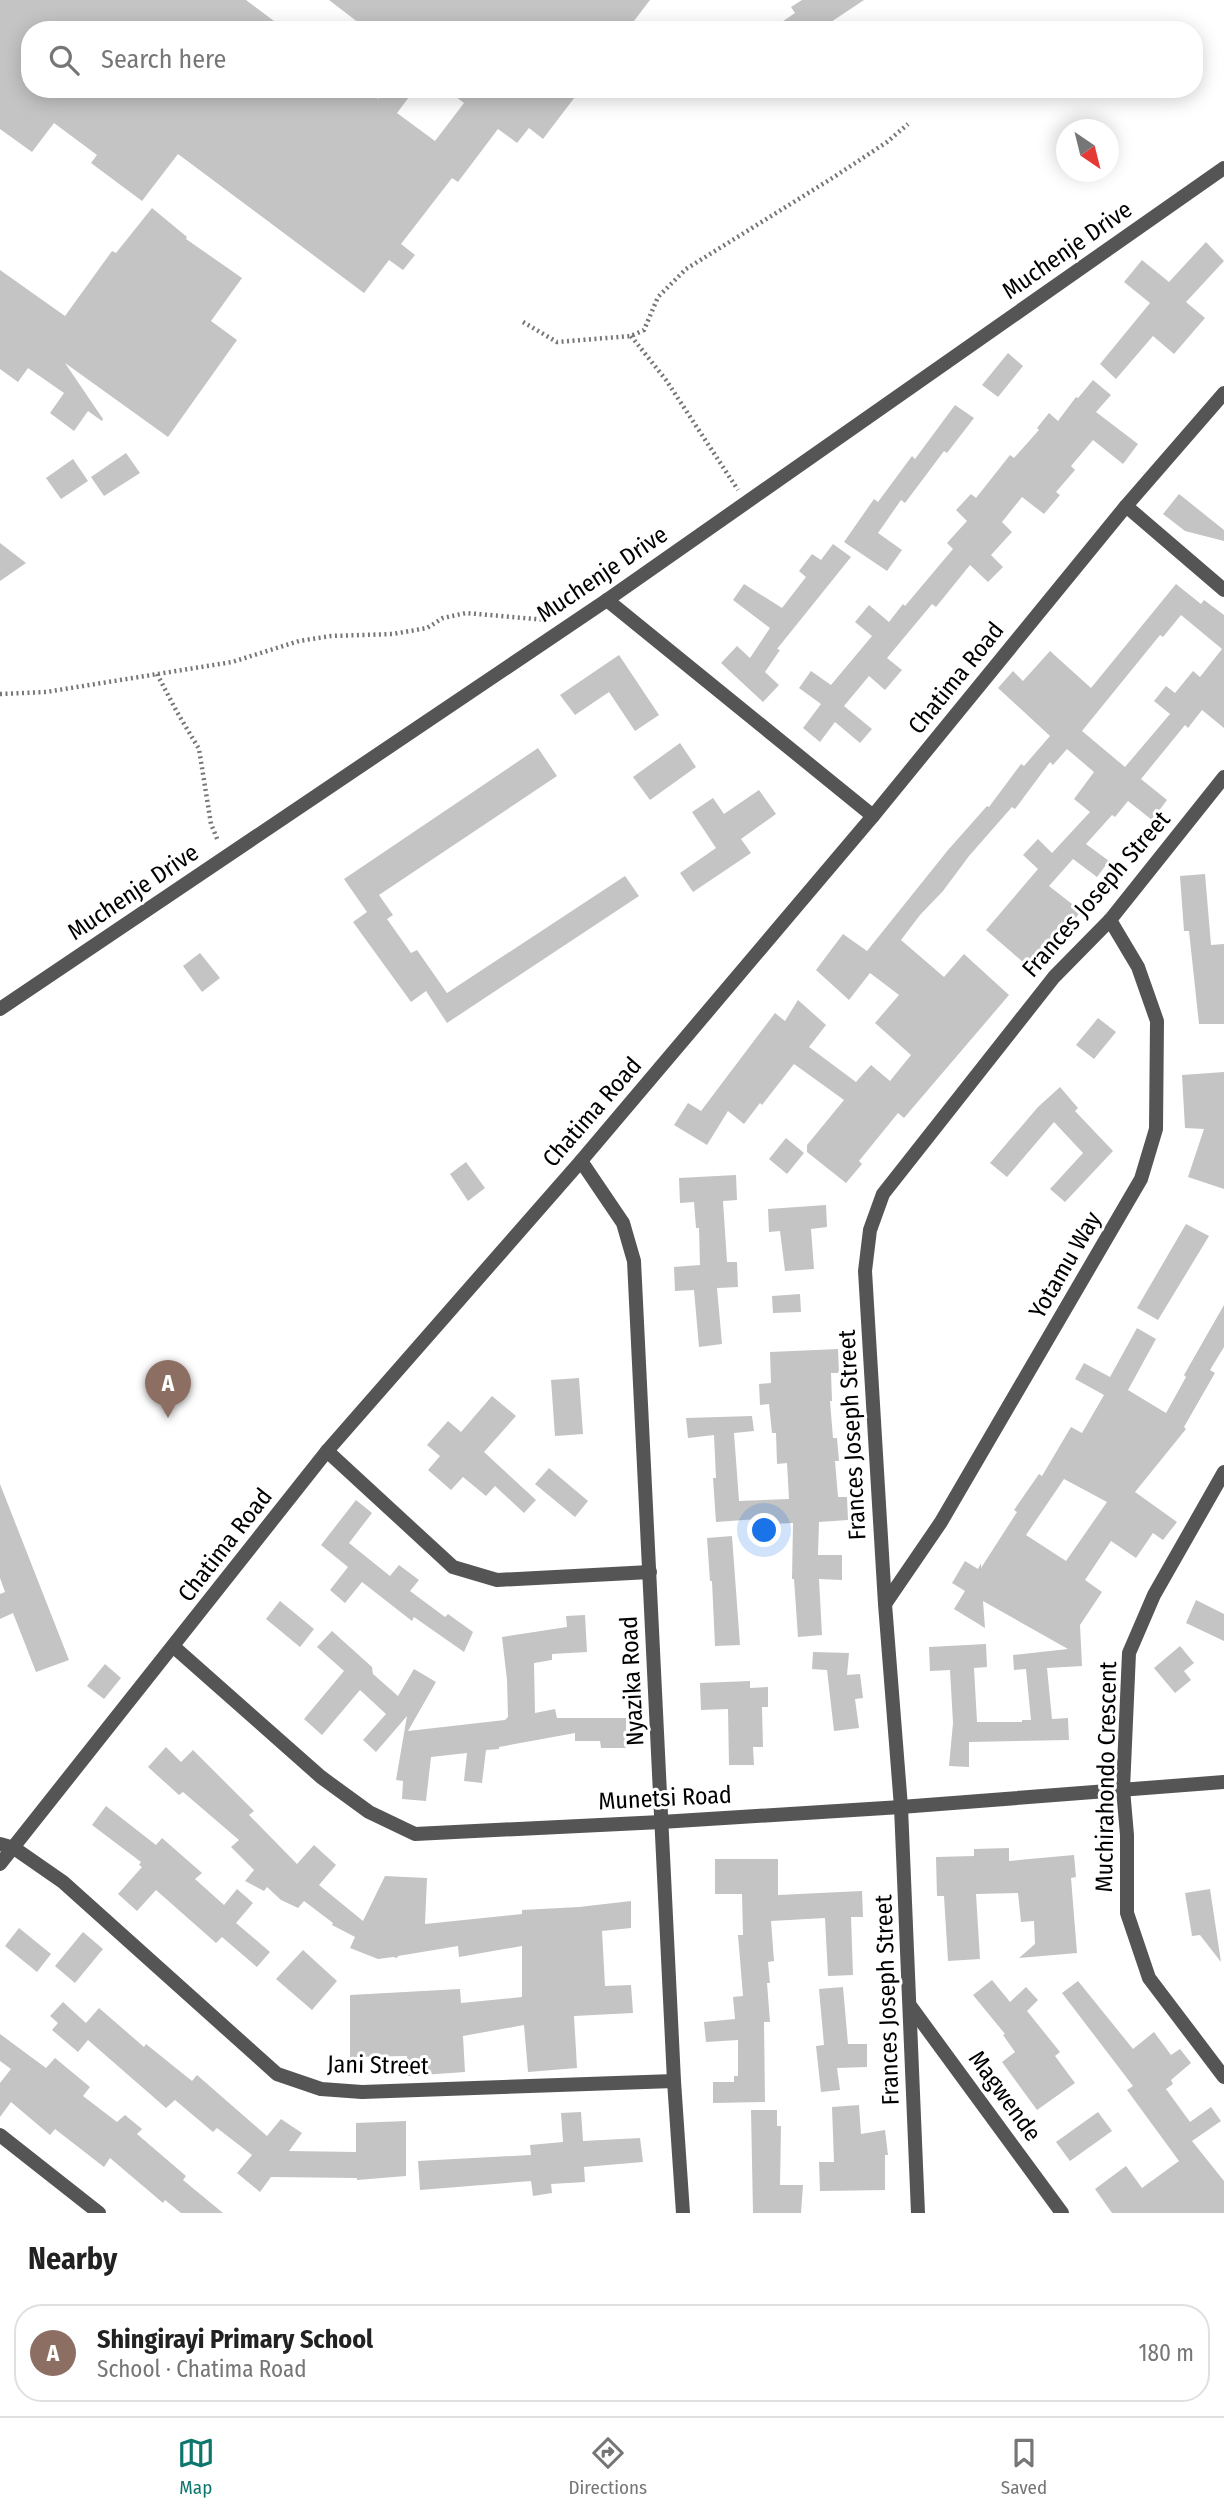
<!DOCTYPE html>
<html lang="en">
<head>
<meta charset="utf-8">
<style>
  body { margin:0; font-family:"Fira Sans Condensed",sans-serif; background:#f6f6f6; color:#222 }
  .compass { position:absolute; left:1056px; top:119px; width:63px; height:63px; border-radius:50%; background:#fff; box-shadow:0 4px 18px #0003; rotate:145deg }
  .you { position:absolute; left:765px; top:1531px; width:24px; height:24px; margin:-18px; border:5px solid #fff; border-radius:50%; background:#1a73e8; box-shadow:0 0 0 10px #1a73e833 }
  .badge { display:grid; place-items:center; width:46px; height:46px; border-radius:50%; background:#0f766e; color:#fff; font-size:23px; font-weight:700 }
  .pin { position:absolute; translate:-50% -58px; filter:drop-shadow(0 2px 4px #0008) }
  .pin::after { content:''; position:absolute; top:37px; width:24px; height:21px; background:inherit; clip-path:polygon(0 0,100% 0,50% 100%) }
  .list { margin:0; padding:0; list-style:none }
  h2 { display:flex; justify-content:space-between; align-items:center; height:91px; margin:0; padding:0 28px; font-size:30px }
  h2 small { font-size:23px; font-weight:400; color:#767676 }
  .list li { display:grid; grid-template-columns:46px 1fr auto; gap:21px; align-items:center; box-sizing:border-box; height:98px; margin:0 14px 14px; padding:0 14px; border:2px solid #e0e0e0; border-radius:28px }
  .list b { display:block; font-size:26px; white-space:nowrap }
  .list p { margin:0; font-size:23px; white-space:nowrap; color:#767676 }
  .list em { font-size:23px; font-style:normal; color:#767676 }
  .icon { flex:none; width:38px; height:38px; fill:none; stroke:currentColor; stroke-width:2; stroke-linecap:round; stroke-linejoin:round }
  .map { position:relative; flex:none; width:1224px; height:2213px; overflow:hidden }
  .search { position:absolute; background:#fff; box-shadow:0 4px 18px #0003; left:21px; right:21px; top:21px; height:77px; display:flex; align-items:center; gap:18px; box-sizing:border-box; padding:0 24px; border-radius:28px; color:#767676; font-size:26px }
  .sheet { height:203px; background:#fff }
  nav { display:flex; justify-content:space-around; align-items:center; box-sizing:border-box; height:98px; border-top:2px solid #e0e0e0; background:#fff; font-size:19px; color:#767676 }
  nav a { display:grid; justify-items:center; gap:4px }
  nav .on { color:#0f766e }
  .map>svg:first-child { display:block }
  .building { fill:#c4c4c4; fill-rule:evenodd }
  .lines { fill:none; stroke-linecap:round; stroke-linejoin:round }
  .path { stroke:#777; stroke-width:4.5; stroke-dasharray:2 3.5; stroke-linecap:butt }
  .street { stroke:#555; stroke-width:14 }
  .labels { text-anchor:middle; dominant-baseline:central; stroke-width:6; stroke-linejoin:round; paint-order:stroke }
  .street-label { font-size:24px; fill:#000; stroke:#fff }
</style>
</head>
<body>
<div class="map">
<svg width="1224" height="2213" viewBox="0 0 1224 2213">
  <rect width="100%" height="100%" fill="#fff"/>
  <g class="building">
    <path d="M0,0h246l40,30h-256v59h335l13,10 7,-10h30l-18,24 38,28 29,-38 -18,-14h135l-38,50 -14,-11 -12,15 -19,-14 -40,53 -6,-4 -51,66 14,11 -12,15 -14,-10 -25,33 -186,-139 -36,47 -51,-38 6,-8 -43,-32 -22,29 -32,-23z"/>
    <path d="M329,0h321l-23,30h-259z"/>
    <path d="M802,0h62l-45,30h-49l25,-17 -4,-6z"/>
    <path d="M152,208l35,29 -1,2 56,39 -31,43 26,19 -69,97 -103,-74 38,56 -1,2 -14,-10 -14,20 -24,-18 14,-20 -36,-25 -10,14 -18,-13v-99l65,46 47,-65 4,2z"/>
    <path d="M1206,242l18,19 -38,41 19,16 -31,36 -21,-18 -37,43 -16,-15 50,-61 -26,-21 18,-22 27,22z"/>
    <path d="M1008,353l15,13 -25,31 -16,-12z"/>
    <path d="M1093,380l18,15 -15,17 42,32 -15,20 -30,-24 -22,26 4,4 -19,22 4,3 -16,19 -22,-17 -20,25 10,10 -21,23 12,12 -15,15 -18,-17 -34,42 -4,-3 -45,54 15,12 -17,20 -16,-14 -25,30 28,23 -12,14 -25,-21 -15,20 -17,-14 18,-24 -22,-16 12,-17 20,14 41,-49 -17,-14 14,-17 20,17 14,-18 2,2 48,-57 -6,-6 20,-22 -11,-11 15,-16 5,4 34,-43 4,3 25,-28 -2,-2 12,-15 9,8 18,-24 2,1z"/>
    <path d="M955,405l19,13 -27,35 -3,-2 -39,52 -4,-3 -23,33 24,17 -15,21 -43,-29 30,-43 4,3 34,-46 3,3z"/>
    <path d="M126,453l14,20 -36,23 -13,-19z"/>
    <path d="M73,459l15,22 -27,18 -15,-21z"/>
    <path d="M1179,494l45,36v11l-39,-10 -22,-17z"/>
    <path d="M0,543l26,20 -26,18z"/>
    <path d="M833,544l18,13 -74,92 3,1 -15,22 14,13 -16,17 -42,-39 16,-17 13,12 20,-30 -37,-28 11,-16 38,24 24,-31 -7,-6 13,-17 9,6z"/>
    <path d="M1176,584l25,20 3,-4 20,15v113l-22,-18 -14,18 -3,-3 -44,54 26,21 -15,20 -24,-19 -13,16 -3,-2 -26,29 23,17 -12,16 -24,-18 -24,27 32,25 -14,18 -2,-1 -35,40 -44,-38 52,-61 -15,-14 15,-16 14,14 38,-41 -16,-13 20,-27 -27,-23 -14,16 -3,-3 -35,47 -3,-2 -43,49 -26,35 -23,24 -19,25 43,37 20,-23 45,41 -105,123 -6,-5 -39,48 3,3 -16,19 -39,-31v-7l37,-45 -50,-36 -32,41 -2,-2 -16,21 -16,-13 -21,34 -33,-20 14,-22 13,8 74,-98 10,8 13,-21 28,25 -17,22 47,35 15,-17 19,16 21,-26 -36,-32 24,-28 -29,-22 -21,27 -33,-30 27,-36 24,17 81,-101 39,-44 2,1 32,-43 3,2 26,-30 -52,-48 15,-17 10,10 27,-30 41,37zM1181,615l41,34 -22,28 -7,-6 -18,22 -9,-7 -12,15 16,13 -45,53 -43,-36 78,-96 3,2z"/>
    <path d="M619,655l40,60 -24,16 -26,-39 -34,23 -15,-20z"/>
    <path d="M680,743l16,24 -46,33 -17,-23z"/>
    <path d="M538,748l19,28 -178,119 14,20 -6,4 24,34 6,-3 30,43 178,-117 14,20 -192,127 -21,-32 -15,11 -58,-80 14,-10 -23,-33z"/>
    <path d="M759,790l17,24 -35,25 10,14 -58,39 -13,-19 36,-25 -24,-36 21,-14 11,16z"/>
    <path d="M1205,874l6,71 13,-1v80h-25l-10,-93h-5l-4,-55z"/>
    <path d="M200,953l20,25 -18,14 -19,-26z"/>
    <path d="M1098,1018l18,14 -22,27 -18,-14z"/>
    <path d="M1224,1072v117l-36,-12 16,-48 -19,-1 -3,-53z"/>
    <path d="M1060,1087l18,21 -3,3 38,40 -48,51 -15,-13 33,-36 -29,-31 -47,55 -17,-14 48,-56z"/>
    <path d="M786,1138l18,15 -17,21 -18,-15z"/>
    <path d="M466,1162l19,26 -17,13 -18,-27z"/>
    <path d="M736,1175l1,25 -14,1 4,61h10l1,25 -21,1 5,56 -23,3 -5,-57 -19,1 -1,-24 26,-2 -1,-37h-3l-2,-26 -14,1 -1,-25z"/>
    <path d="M826,1205l1,22 -16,2 3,40 -29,2 -5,-40 -11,1 -1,-23z"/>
    <path d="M1186,1224l23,12 -51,84 -21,-12z"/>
    <path d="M800,1294l1,18 -28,1 -1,-17z"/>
    <path d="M1224,1305v42l-14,23 5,3 -31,54 2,2 -51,63 42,30 -14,18 -10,-7 -17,25 -25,-17 -26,39 17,12 -22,33 2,41 -35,2 5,51 16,-1 1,22 -100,2v25l-20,-1 4,-43 -3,-53 -20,1 -1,-24 57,-3 1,23 -13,1 3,54h45v-2h9l-5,-51 -12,1 -1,-15 55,-6 -85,-48 2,27 -31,-19 11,-18 -13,-8 13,-22 13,8 3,-6v5l36,-56 -3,-2 25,-36 3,2 29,-49 11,6 22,-38 -29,-16 9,-16 26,14 27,-49 19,11 -28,51 38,23 20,-36 -2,-2zM1064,1479l43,23 -41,59 -40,-26z"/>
    <path d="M838,1349l1,24h-8l1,28h-2l3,37h4l2,23h-4l3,36h9l1,23 -29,2 -1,33h24v25l-23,-1 3,56 -24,2 -4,-58h-2l1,-56 -21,1v-6l-56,4 -3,-44h3l-2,-43 -26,3 -2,-20 66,-2 2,15 -20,2 5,68 50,-2 -2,-36 -10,1 -1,-31h-4l-3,-29 -9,1 -1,-21 12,-1 -1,-31z"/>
    <path d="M579,1378l4,56 -28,2 -4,-56z"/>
    <path d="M492,1396l24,20 -32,36 52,48 -12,13 -29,-27 -9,10 -23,-19 -12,13 -23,-20 12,-14 -13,-11 21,-24 13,11z"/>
    <path d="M549,1468l39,33 -13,16 -40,-33z"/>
    <path d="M0,1484l69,176 -33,12 -23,-59 -13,6v-25l5,-2 -5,-14z"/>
    <path d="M356,1500l16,13 -23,30 41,33 9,-11 20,15 -9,11 35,26 3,-3 25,18 -9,20 -50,-35 -2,4 -50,-39 -17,21 -15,-13 18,-23 -27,-22z"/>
    <path d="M732,1536l8,109 -25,1 -3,-65h-2l-3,-43z"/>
    <path d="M1196,1600l28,14v27l-38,-18z"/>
    <path d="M280,1601l34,28 -14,18 -34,-28z"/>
    <path d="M585,1615l2,37 -35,2v6l-18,3 1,50 20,-4 2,9h69v30h-25l-1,-7h-25v-8l-76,14v2l-13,1 -4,33 -18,-2 3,-28 -36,4 -5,44 -24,-2 1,-18 -7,-1 11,-64 -31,36 -13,-12 23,-26 -26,-24 -38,45 -18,-16 40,-48 -27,-24 15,-16 40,36 1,7 25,22 16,-27 22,13 -28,49 97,-11 3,-3 -1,-37 -5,-43 65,-10 -1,-11z"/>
    <path d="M1180,1646l14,17 -10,8 7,9 -16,13 -21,-25z"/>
    <path d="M813,1652l36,1 -2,22 13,-1 3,24 -8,1 4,29 -25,3 -7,-61 -15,-1z"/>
    <path d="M105,1664l16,14 -17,21 -17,-13z"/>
    <path d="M750,1681v7l18,-1v20h-6l1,40h-10l1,18h-25l-1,-56 -27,1 -1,-27z"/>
    <path d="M166,1747l15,15 12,-12 61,61 -5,4 48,49 17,-19 22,20 -17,20 44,36 22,-45 42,2 -2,46 97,-10v-4l57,-3 52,-6v27l-29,3 3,55 26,-1 2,28 -59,3 3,52 -49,4 -4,-47 -61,11 2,36 -57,4 -1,-20 -57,1v-62l110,-6 1,14 61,-6v-51l-63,11 -1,-11 -60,10 -1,2 -4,-1 -15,2 -28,-11 5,-11 -23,-12 1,-2 -29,-22 -6,7 -17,-8 -14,-13 -3,4 -19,-10 9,-11 -23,-23 8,-7 -56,-48 -4,3 -31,-28z"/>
    <path d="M106,1806l50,39 6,-7 40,35 -7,6 29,26 13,-16 16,14 -17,20 34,29 -13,15 -35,-30 -6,6 -60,-53 -19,21 -19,-17 24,-27 -3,-2 2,-3 -49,-37z"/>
    <path d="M1009,1848v13l65,-6 2,22 -5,1 6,75 -58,5 16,-14 -1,-23 -13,1 -3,-29 -42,1 4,65 -32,2 -4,-65h-7l-1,-39 38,-1v-7z"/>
    <path d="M715,1859h63v36l84,-4 1,26h-12l2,58 -25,1 -3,-58 -54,3 3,40 -6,1 2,21h-3l3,39h-6l1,80 -52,1v-21h21v-6h4v-36l-32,2 -2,-20 31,-3 -2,-22 10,-1 -5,-61h5l-1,-41h-27z"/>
    <path d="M1210,1889l11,73 -21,-27 -8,1 -7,-43z"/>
    <path d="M19,1928l32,26 -14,18 -32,-26z"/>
    <path d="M83,1932l20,17 -28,34 -20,-17z"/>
    <path d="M303,1950l34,31 -25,29 -36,-31z"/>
    <path d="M992,1980l18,22 16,-15 12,13 -11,11 33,41 -5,4 20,27 -38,27 -35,-48 13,-10 -12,-17 2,-1 -32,-39z"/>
    <path d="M1078,1981l55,68 21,-17 17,23 9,-6 11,14 -20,17 2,4 -7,5 24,33 21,-15 10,14 -29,20 32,40v32h-112l-17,-24 31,-23 16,22 37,-27 -52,-71 6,-4 -71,-93z"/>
    <path d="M843,1987l5,57h19v23l-30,1 3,22 -19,2 -5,-46 8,-1 -5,-56z"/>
    <path d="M63,2002l23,21 13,-15 45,39 2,-3 46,37 5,-6 70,61 14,-17 21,14 -13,18 67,1v-29l50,-2v55l-49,4v-2l-86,-1 -11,15 -23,-19 15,-18 -35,-27 -4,4 -38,-32 -9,8 -78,-68 -10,12 -26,-22 6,-7 -8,-7z"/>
    <path d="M0,2034l46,34 9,-10 35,29 -7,9 34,26 8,-7 17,14 -5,5 49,42 -3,4 40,33h-42l-16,-13 -2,3 -53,-45 -6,9 -49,-38 -5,6 -39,-33 -11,15v-34l11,-14 -11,-8z"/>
    <path d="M859,2105l2,29 24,-4 3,25h-3v35l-65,1 -1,-29h15l-2,-55z"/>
    <path d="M751,2110h26v16h4l-1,59h23l-2,28h-48z"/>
    <path d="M581,2112l2,29 57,-3 3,24 -59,5 1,15 -34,2 1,9 -19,3 -2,-15 -111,9 -2,-29 113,-6 -1,-10 33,-3 -2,-29z"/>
    <path d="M1098,2112l14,19 -42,30 -14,-19z"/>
  </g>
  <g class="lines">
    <g class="path">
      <path d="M523,322l34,20 74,-6 13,-6 14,-33 28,-28 148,-92 53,-35 21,-18"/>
      <path d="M631,336l35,44 72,110"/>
      <path d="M157,674l20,38 22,37 12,75 7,17"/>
      <path d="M0,694l46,-2 186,-30 67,-21 32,-5 62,-2 34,-6 16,-10 23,-5 81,7"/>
    </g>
    <g class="street">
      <path d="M1126,506l98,84"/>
      <path d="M607,600l266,216"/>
      <path d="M0,1009l607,-409 617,-432"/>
      <path d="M581,1161l42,62 11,38 40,820 9,132"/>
      <path d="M327,1451l126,116 44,13 153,-8"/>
      <path d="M1224,1472l-70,123 -25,58 -6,136 4,46v78l22,65 75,99"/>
      <path d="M885,1604l56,-82 200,-343 15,-50 1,-108 -19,-54 -28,-47"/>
      <path d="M174,1647l147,130 48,35 46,22 246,-12 240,-15 323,-25"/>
      <path d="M0,1844l14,4 49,34 214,192 44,15 41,3 312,-11"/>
      <path d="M0,1864l327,-413 254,-290 292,-345 253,-310 98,-113"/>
      <path d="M911,2007l151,206"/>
      <path d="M0,2135l99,78"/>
      <path d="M918,2213l-17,-406 -16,-203 -20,-333 5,-41 13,-36 171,-217 56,-57 114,-143"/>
    </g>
  </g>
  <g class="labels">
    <g class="street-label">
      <text transform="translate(1067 250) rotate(-35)">Muchenje Drive</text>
      <text transform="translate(602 574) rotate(-34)">Muchenje Drive</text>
      <text transform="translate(956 678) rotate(-51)">Chatima Road</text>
      <text transform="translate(133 892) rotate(-34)">Muchenje Drive</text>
      <text transform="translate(1096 894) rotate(-49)">Frances Joseph Street</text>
      <text transform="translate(592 1112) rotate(-49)">Chatima Road</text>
      <text transform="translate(1065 1265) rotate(-60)">Yotamu Way</text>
      <text transform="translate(852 1435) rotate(-93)">Frances Joseph Street</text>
      <text transform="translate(225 1545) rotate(-52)">Chatima Road</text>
      <text transform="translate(632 1681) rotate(-93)">Nyazika Road</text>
      <text transform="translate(1106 1777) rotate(-89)">Muchirahondo Crescent</text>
      <text transform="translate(665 1798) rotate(-3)">Munetsi Road</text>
      <text transform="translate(887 2000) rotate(-92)">Frances Joseph Street</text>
      <text transform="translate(378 2065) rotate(1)">Jani Street</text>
      <text transform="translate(1005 2096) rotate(54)">Magwende</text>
    </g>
  </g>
</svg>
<svg class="compass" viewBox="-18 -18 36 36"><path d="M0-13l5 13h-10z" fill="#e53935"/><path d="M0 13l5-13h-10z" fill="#767676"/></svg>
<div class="you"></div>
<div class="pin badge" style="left:168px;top:1418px;background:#8d6e63">A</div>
<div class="search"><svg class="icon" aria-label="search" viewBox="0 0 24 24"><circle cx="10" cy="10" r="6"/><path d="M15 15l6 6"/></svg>Search here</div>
</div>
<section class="sheet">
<h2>Nearby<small></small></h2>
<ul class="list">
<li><span class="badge" style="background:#8d6e63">A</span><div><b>Shingirayi Primary School</b><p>School · Chatima Road</p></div><em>180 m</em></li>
</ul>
</section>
<nav>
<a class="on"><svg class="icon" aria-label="map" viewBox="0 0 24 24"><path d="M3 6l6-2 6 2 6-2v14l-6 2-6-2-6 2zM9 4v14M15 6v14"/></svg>Map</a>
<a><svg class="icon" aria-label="directions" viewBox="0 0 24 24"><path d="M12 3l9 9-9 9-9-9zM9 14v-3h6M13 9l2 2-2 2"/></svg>Directions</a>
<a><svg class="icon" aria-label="saved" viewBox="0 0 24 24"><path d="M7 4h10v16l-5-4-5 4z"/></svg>Saved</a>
</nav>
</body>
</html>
